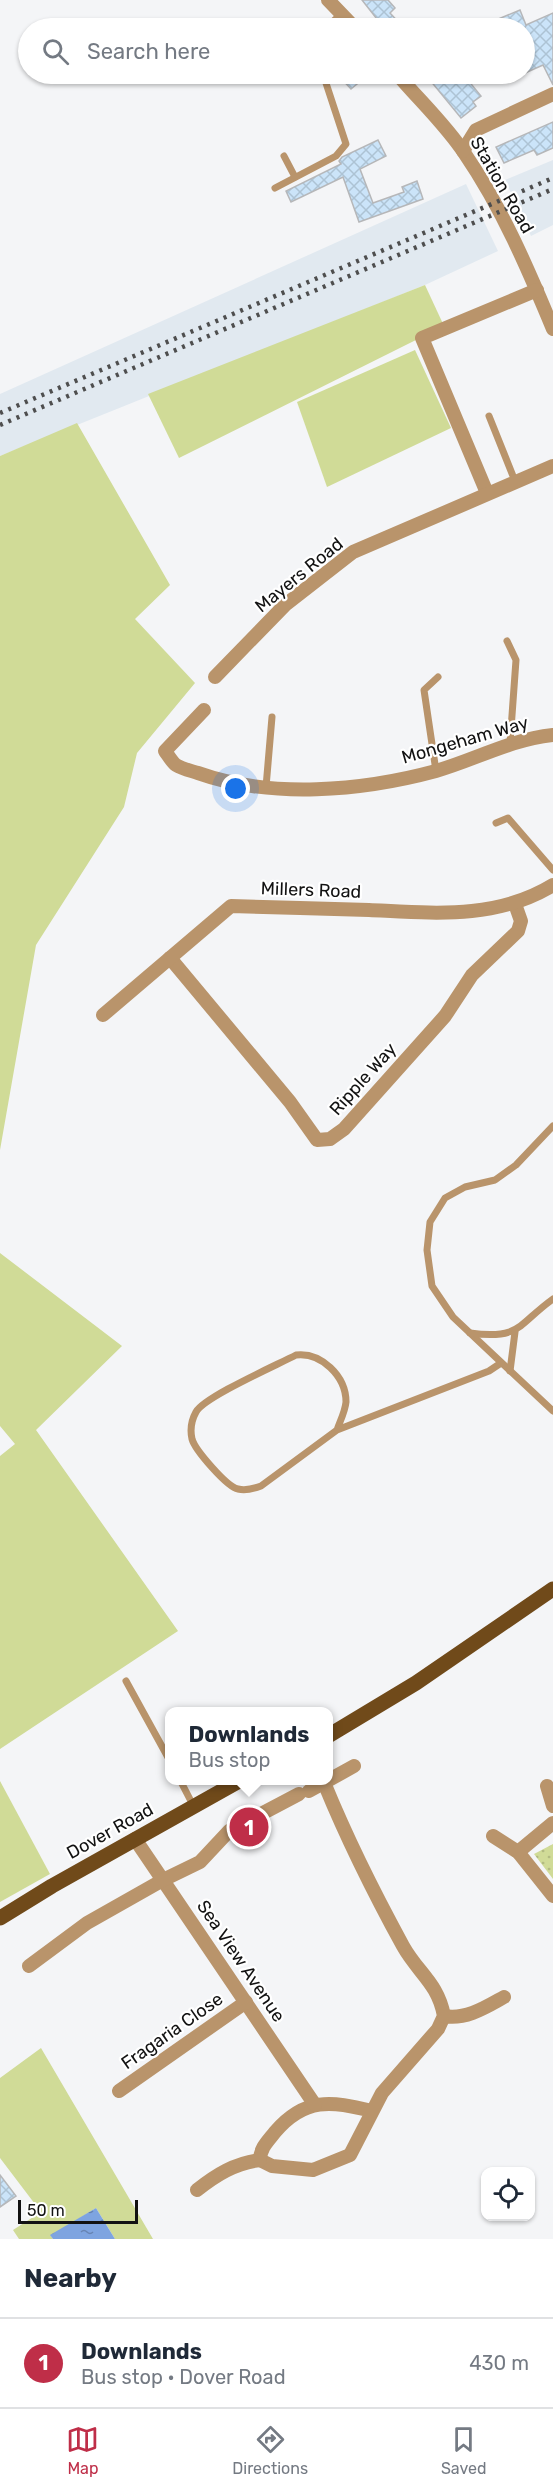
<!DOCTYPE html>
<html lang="en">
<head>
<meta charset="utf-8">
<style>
  body { margin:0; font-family:Rubik,sans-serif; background:#f2f2f3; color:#1f2937 }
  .controls { position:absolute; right:18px; bottom:18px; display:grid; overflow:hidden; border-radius:12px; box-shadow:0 2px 4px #0004 }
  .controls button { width:54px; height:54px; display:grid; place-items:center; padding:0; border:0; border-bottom:2px solid #e0e1e3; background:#fff; color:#1f2937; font:30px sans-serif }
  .scale { position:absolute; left:18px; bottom:15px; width:120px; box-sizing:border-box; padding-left:6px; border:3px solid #121212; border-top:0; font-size:16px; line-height:21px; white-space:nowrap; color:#121212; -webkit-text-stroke:4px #fff; paint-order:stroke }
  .you { position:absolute; left:236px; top:789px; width:21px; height:21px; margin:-15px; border:4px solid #fff; border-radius:50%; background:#1a73e8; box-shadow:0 0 0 9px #1a73e833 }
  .badge { display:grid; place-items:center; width:39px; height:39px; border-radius:50%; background:#bf2e48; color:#fff; font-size:20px; font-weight:700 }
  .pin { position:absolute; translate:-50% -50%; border:3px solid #fff; box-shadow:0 2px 6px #0006 }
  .popup { position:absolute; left:165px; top:1707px; width:168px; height:78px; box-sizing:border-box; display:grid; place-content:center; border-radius:12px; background:#fff; filter:drop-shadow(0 2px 4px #0005); font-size:20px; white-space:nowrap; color:#747a83 }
  .popup b { font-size:22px; color:#1f2937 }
  .popup::after { content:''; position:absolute; left:50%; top:100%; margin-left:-12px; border:12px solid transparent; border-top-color:#fff }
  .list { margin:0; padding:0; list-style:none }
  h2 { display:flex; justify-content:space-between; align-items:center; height:78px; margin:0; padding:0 24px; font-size:26px }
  h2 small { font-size:20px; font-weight:400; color:#747a83 }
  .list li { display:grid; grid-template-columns:39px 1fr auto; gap:18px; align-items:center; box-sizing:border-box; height:90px; padding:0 24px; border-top:2px solid #e0e1e3 }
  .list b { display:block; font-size:22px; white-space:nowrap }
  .list p { margin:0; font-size:20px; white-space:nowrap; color:#747a83 }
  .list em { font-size:20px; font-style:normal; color:#747a83 }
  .icon { flex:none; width:33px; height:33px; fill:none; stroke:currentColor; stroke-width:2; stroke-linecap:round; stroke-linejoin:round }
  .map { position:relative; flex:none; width:553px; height:2239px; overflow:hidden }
  .search { position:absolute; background:#fff; box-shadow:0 2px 4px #0004; left:18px; right:18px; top:18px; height:66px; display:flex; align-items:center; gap:15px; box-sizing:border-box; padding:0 21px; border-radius:33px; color:#747a83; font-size:22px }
  .sheet { height:168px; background:#fff }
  nav { display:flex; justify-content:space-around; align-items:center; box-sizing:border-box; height:84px; border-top:2px solid #e0e1e3; background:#fff; font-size:16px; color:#747a83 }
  nav a { display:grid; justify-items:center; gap:3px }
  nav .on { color:#bf2e48 }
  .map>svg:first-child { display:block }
  .built { fill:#e1e9f0 }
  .green { fill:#d0db97 }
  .park { fill:url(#park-dots) }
  .water { fill:url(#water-ripples) }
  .building { fill:url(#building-cross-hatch); stroke:#b6b7b9; stroke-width:1.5 }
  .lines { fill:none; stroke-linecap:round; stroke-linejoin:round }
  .service { stroke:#b9946b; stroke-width:7 }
  .minor { stroke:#b9946b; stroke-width:14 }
  .primary { stroke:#704a1a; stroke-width:15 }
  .rail { stroke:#4e4e4e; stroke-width:4.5; stroke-dasharray:3 6; stroke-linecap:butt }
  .labels { text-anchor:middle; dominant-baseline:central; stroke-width:4.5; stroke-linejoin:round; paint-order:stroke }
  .street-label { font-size:18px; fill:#121212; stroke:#fff }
</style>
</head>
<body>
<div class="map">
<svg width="553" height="2239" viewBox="0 0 553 2239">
  <defs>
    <pattern id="park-dots" width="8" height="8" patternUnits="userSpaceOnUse" patternTransform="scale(1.5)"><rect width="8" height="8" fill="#d0db97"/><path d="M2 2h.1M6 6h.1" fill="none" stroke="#b2bb81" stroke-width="1.8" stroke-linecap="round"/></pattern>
    <pattern id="water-ripples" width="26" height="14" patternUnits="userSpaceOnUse" patternTransform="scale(1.5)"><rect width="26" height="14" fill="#7ea4e0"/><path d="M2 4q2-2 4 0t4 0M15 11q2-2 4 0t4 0" fill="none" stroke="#6684b4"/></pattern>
    <pattern id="building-cross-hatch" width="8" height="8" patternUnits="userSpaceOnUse" patternTransform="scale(1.5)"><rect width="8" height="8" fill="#cbe4f9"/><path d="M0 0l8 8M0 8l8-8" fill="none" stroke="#adc3d4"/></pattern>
  </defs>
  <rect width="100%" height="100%" fill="#f4f5f7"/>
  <g class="built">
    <path d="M553,160v65l-22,11 -26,-56z"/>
    <path d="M466,184l32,67 -73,34 -425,171v-62z"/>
  </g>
  <g class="green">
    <path d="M425,285l19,41 -265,132 -31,-64z"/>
    <path d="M415,350l36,78 -124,59 -30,-85z"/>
    <path d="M77,423l93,162 -35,34 60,64 -58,70 -13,54 -88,138 -36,205v-694z"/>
    <path d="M0,1253l122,93 -86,84 142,201 -178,118v-293l15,-12 -15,-18z"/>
    <path d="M0,1781l50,93 -50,28z"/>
    <path d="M41,2048l112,191h-38l-19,-31 -45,28 2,3h-34l-6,-9 28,-18 -41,-54v-80z"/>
  </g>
  <path class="park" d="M553,1844v35l-19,-25z"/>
  <path class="water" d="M96,2208l19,31h-62l-3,-4z"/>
  <g class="building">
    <path d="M362,0h26l7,8 -5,5 14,15h-20z"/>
    <path d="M520,10l6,15 27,-12v72l-10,-20 -18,8v-45h-48z"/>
    <path d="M337,74h32l-18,15z"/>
    <path d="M425,74h38l18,22 -8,6 3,4 -15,12z"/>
    <path d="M553,122v26l-16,7 -3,-5 -30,13 -8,-16z"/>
    <path d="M378,140l8,16 -26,13 13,34 31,-11 -2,-5 15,-6 6,18 -64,23 -16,-45 -52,25 -5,-11 55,-27 -2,-3 3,-4z"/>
    <path d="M0,2175l16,21 -16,11z"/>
  </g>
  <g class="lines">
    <g class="service">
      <path d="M326,28l15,-14"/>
      <path d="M284,156l11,21"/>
      <path d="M275,188l61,-32 10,-12 -23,-70"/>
      <path d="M489,416l26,65"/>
      <path d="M507,641l9,19 -6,83"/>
      <path d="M436,771l-12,-81 14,-13"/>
      <path d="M266,787l6,-70"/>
      <path d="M496,823l12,-5 45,52"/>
      <path d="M553,1126l-37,39 -21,15 -30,7 -20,11 -15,24 -3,28 5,36 21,31 100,94"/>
      <path d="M470,1333c51,7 48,-9 83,-34"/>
      <path d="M510,1371l5,-39"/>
      <path d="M337,1430c3,-9 8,-18 9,-28 0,-26 -25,-50 -50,-47 -19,10 -92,42 -100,57 -5,9 -6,18 -4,27 3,11 35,48 46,50 8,2 15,0 23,-3l76,-56 152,-59 12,-8"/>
      <path d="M126,1681l44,80"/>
      <path d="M180,1780l14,27"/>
    </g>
    <g class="minor">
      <path d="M328,0l27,28"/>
      <path d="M397,74c22,26 49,51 68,80 37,54 63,115 88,175"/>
      <path d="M463,151l13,-21 77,-36"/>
      <path d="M487,493l-65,-155 115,-48"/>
      <path d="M215,677l70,-72 68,-53 200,-86"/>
      <path d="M204,710l-39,41c3,4 7,11 11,14 6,4 16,6 22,8 73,26 164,18 238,-2 41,-12 73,-31 117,-36"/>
      <path d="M170,958l120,144 27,38 13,-1 14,-10 101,-113 27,-41 46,-44 3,-10 -6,-17"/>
      <path d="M103,1015l128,-109c46,1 92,3 138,4 64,3 127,10 184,-25"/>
      <path d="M325,1785c23,56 49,108 78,161 15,27 35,37 41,70l-6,13 -56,64 -32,62 -37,15 -41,-4 -12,-6c0,-12 8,-19 15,-28 30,-35 56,-31 97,-21"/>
      <path d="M547,1786l6,20"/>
      <path d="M309,1791l45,-25"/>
      <path d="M493,1836l25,16 35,44"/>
      <path d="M135,1839l180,266"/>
      <path d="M518,1852l35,-29"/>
      <path d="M29,1966l58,-43 76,-43 37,-18 29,-31 70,-37"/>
      <path d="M444,2016c22,4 42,-9 60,-19"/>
      <path d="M119,2091l127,-89"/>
      <path d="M197,2190c19,-15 38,-27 63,-30"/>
    </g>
    <g class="primary">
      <path d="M328,1736l88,-53 137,-94"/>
      <path d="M0,1918l52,-32 189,-106"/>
    </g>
    <g class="rail">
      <path d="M0,413l553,-235"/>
      <path d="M0,425l553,-236"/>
    </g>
  </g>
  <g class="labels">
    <g class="street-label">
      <text transform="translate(502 185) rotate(60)">Station Road</text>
      <text transform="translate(299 575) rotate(-39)">Mayers Road</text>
      <text transform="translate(465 740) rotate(-16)">Mongeham Way</text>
      <text transform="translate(311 890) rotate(2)">Millers Road</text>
      <text transform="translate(363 1079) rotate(-48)">Ripple Way</text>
      <text transform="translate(110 1831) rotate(-29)">Dover Road</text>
      <text transform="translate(241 1961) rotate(56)">Sea View Avenue</text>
      <text transform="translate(172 2031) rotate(-35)">Fragaria Close</text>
    </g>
  </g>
</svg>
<div class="controls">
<button><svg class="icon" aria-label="locate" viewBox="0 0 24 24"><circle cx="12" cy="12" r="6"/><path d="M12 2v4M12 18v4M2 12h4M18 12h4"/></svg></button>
</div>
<div class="scale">50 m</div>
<div class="you"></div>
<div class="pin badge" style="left:249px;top:1827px">1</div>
<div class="popup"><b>Downlands</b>Bus stop</div>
<div class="search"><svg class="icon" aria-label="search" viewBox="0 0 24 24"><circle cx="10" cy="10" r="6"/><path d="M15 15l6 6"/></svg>Search here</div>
</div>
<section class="sheet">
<h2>Nearby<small></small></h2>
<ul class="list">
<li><span class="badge">1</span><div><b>Downlands</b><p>Bus stop · Dover Road</p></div><em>430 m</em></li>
</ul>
</section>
<nav>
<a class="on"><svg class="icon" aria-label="map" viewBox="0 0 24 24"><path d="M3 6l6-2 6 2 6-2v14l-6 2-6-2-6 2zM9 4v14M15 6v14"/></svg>Map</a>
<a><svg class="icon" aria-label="directions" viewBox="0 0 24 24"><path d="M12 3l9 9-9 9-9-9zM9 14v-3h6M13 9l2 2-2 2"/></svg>Directions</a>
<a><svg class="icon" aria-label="saved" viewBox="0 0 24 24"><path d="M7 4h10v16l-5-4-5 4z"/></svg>Saved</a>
</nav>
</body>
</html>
